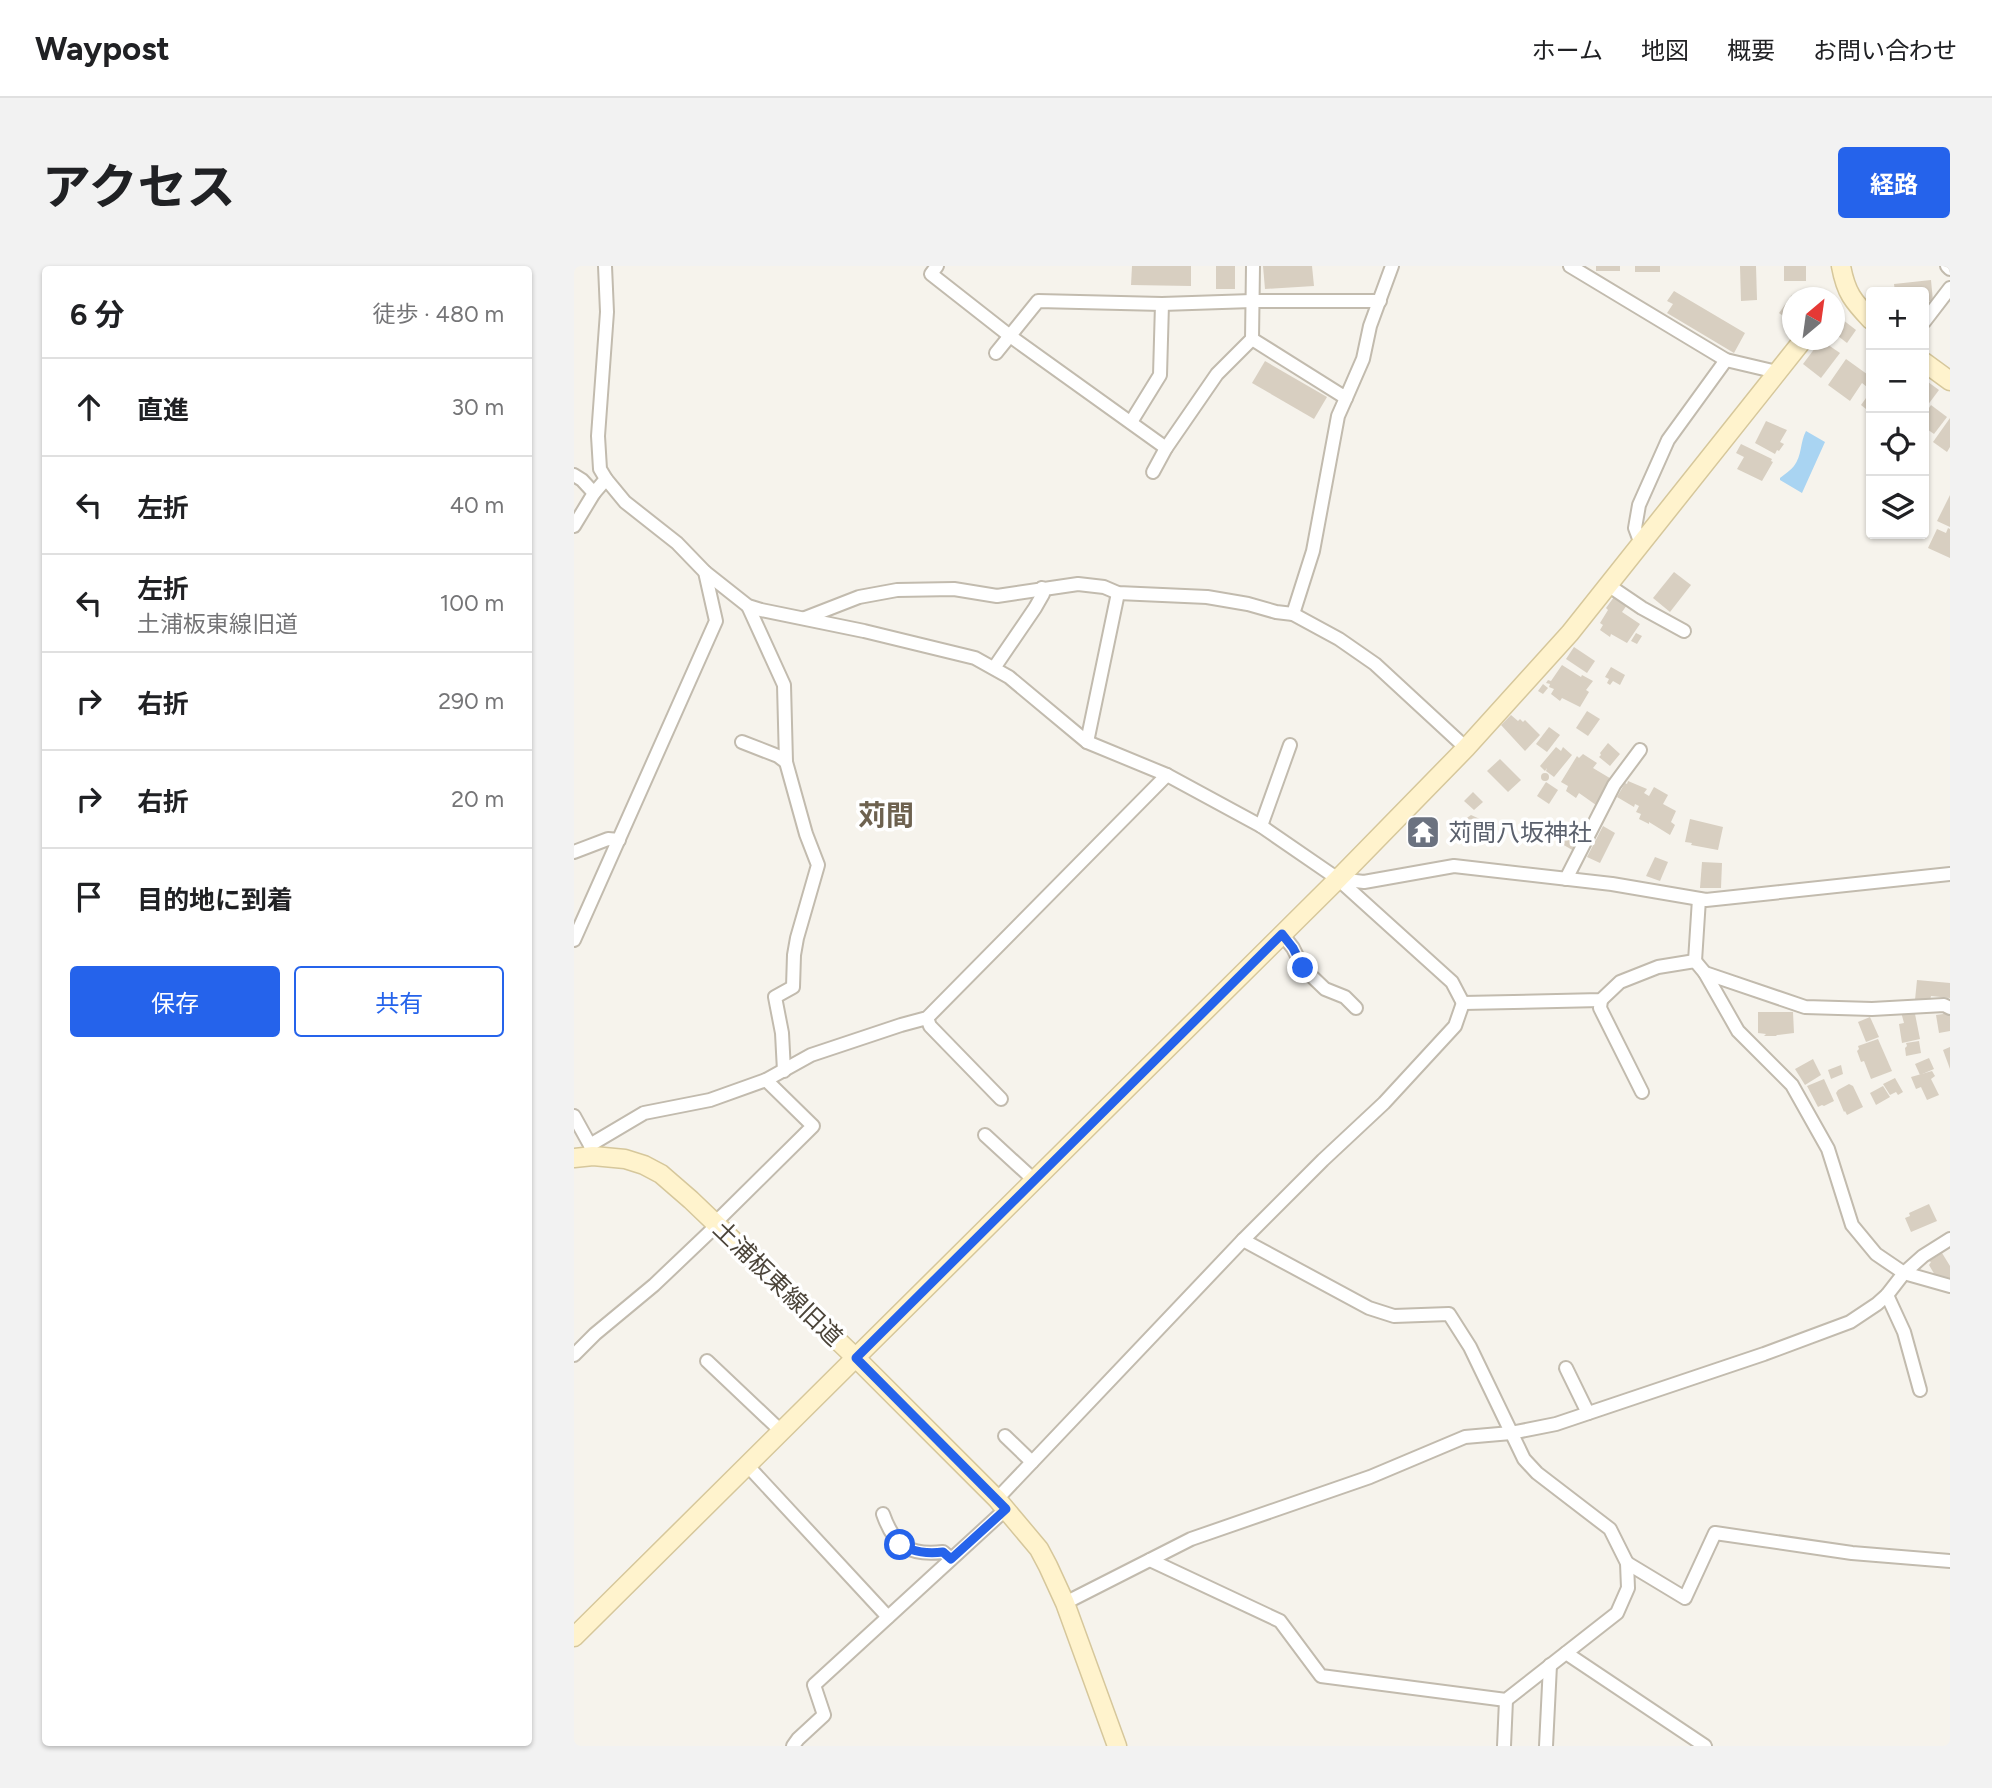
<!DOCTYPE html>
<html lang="ja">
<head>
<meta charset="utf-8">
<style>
  body { margin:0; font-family:Figtree,"Noto Sans JP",sans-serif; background:#f2f2f2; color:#202124 }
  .controls { position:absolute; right:21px; top:21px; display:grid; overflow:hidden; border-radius:7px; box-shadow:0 2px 5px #0004 }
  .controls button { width:63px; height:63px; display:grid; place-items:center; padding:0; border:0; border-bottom:2px solid #e0e0e0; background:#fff; color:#202124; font:35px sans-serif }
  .compass { position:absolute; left:1208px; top:21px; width:63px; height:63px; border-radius:50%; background:#fff; box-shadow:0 2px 5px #0004; rotate:29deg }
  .stop { position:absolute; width:21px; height:21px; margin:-16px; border:5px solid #2563eb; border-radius:50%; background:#fff }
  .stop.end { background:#2563eb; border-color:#fff; box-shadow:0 2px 7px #0008 }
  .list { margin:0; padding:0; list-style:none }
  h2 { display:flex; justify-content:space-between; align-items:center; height:91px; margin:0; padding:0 28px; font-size:30px }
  h2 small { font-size:23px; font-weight:400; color:#757577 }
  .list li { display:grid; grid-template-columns:46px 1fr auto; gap:21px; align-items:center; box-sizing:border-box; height:98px; padding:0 28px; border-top:2px solid #e0e0e0 }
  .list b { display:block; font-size:26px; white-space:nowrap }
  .list p { margin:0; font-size:23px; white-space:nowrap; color:#757577 }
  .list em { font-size:23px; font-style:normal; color:#757577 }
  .actions { display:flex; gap:14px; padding:21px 28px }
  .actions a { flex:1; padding:16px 0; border:2px solid #2563eb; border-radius:7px; text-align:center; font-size:24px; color:#2563eb }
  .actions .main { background:#2563eb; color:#fff }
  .icon { flex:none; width:38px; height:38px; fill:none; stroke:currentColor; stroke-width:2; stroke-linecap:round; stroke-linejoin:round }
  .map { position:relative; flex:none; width:1376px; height:1480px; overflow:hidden; border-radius:7px }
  header { display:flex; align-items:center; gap:42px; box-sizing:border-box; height:98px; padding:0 35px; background:#fff; border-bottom:2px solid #e0e0e0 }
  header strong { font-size:33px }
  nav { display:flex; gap:38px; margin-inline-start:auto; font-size:24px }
  .intro { display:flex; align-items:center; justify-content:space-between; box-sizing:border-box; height:168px; padding:0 42px }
  h1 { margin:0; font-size:49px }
  .button { padding:18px 32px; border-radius:7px; background:#2563eb; color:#fff; font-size:24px; font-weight:700 }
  main { display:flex; gap:42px; padding:0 42px }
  aside { flex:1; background:#fff; border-radius:7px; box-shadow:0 2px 5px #0004 }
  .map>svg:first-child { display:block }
  .water { fill:#a9d4f2 }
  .building { fill:#d8cfc1 }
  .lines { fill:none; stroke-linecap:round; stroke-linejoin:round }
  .street-casing { stroke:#c2bbae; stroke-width:16 }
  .secondary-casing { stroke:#d6c79b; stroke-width:21 }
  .street { stroke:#fff; stroke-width:12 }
  .secondary { stroke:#fff3cd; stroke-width:18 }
  .route { stroke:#2563eb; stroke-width:9 }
  .labels { text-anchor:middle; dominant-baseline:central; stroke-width:7; stroke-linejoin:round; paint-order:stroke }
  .worship-label { font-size:24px; fill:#5b616d; stroke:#fff; text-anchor:start }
  .street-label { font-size:24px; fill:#4b4439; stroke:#fff }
  .quarter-label { font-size:28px; font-weight:bold; fill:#6e6250; stroke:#fff }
</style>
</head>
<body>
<header>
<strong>Waypost</strong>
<nav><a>ホーム</a><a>地図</a><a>概要</a><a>お問い合わせ</a></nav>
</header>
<div class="intro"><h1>アクセス</h1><a class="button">経路</a></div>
<main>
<aside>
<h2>6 分<small>徒歩 · 480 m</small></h2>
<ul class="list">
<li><svg class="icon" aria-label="ahead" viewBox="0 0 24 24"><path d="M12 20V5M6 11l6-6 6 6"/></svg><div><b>直進</b></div><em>30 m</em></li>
<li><svg class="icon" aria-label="left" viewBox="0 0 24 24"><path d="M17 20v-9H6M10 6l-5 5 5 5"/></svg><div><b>左折</b></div><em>40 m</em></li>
<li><svg class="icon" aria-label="left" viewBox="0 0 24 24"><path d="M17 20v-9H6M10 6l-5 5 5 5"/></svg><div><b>左折</b><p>土浦板東線旧道</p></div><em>100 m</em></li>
<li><svg class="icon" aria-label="right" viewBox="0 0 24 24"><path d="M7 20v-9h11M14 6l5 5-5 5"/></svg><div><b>右折</b></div><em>290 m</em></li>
<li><svg class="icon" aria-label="right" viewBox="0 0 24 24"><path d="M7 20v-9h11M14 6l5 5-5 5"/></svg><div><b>右折</b></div><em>20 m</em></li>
<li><svg class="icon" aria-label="arrive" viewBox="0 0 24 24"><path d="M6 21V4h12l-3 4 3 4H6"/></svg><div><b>目的地に到着</b></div></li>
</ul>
<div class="actions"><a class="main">保存</a><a>共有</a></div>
</aside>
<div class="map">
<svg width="1376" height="1480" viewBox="0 0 1376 1480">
  <rect width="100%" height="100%" fill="#f6f3ec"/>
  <path class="water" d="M1232,165l19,11 -23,51 -22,-13v-2c5,-4 11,-8 14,-12 8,-10 6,-24 12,-35z"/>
  <g class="building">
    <path d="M558,0h59v20l-60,-1z"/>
    <rect x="642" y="0" width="19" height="23"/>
    <path d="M689,0h49l2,20 -49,3z"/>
    <rect x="1022" y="0" width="24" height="5"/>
    <rect x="1061" y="0" width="25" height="6"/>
    <path d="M1166,0h16l1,34 -16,1z"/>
    <rect x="1210" y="0" width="22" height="15"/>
    <path d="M1357,14l2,21 -9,1v-10h-29l-1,-8z"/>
    <path d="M1100,25l71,42 -11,20 -67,-40 6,-9 -6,-3z"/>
    <path d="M1218,29v28l-13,-10z"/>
    <path d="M1264,50l18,14 -9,13 -13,-10v-13z"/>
    <path d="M1247,74l19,13 -19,25 -18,-14z"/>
    <path d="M1272,93l25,18v4l-4,6 -5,-4 -12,18 -22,-16z"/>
    <path d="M691,95l62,36 -13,22 -62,-36z"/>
    <path d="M1350,113l15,11 -15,20v-14l2,-2 -2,-2z"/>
    <path d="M1297,125v22l-10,-8z"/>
    <path d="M1357,139l16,12 -13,17 -10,-7v-12z"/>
    <path d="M1376,152v29l-3,5 -14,-10z"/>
    <path d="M1192,155l21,9 -7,12 4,2 -5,7 -2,-1 -2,4 -20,-11z"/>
    <path d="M1167,178l31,15 -1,2 2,1 -11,19 -25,-12 7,-12 -8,-4z"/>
    <path d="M1376,229v32l-13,-6z"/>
    <path d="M1374,262l2,1v29l-22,-10 9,-19 9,4z"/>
    <path d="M1100,306l17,13 -21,27 -17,-14z"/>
    <path d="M1040,331l13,8 -5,7 18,12 -13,19 -16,-9 -1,3 -10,-7 3,-5 -3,-2 8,-13 -2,-2z"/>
    <path d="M1062,367l6,3 -5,8 -6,-3z"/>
    <path d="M1000,381l21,14 -8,12 -21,-14z"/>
    <path d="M988,399l19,12 1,-2 11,6 -7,9 3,2 -9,15 -18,-9 -2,3 -9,-7 3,-5 -5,-2 1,-3 -4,-1 2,-3 3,1z"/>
    <path d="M1037,401l14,8 -5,10 -7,-4 -3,4 -3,-2 2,-4 -4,-2z"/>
    <path d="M969,418l5,4 -5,6 -5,-3z"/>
    <path d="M1013,445l13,8 -12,17 -12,-8z"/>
    <path d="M937,449l7,6 2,-2 3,3 2,-2 15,15 -15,16 -24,-26z"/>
    <path d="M975,461l11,8 -13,17 -11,-8z"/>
    <path d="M1034,477l12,11 -10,12 -11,-9 2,-2 -1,-2z"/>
    <path d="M982,481l5,4 2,-4 9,8 -18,22 -8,-6 1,-3 -2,3 -5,-5z"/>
    <path d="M1009,488l14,9 -4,5 20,12 -17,25 -17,-12 -3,5 -10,-7 2,-5 -7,-4 16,-26 2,2z"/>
    <path d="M926,493l21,21 -13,12 -21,-21z"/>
    <circle cx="971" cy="511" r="4"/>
    <path d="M1054,515l19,8 -3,4 5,3 5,-9 14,8 -5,9 13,7 -5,11 4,3 -5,10 -21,-13v2l-10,-5 2,-5 -5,-2 3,-6 -4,-2 -1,3 -17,-10 8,-14 2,1z"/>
    <path d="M972,516l12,8 -9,14 -12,-8z"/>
    <path d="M899,526l10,10 -9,8 -10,-9z"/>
    <path d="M897,549l11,5 -18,14 -7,-9z"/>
    <path d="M1116,553l33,8 -5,23 -27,-5 1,-2 -7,-1z"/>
    <path d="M850,554l10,16 -10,7 -4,-5 -3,2 -4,-7 3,-2 -3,-4z"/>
    <path d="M908,557l6,7 -15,11 -5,-7z"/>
    <path d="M998,560l12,7 -10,18 -12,-7z"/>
    <path d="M1029,560l12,7 -15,30 -13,-6z"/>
    <path d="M1081,591l13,5 -8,19 -14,-5z"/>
    <path d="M1128,596l20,1 -1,25h-21z"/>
    <path d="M1343,714l33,3v15l-19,-2 -1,5 -15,-1z"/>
    <path d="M1340,743l6,30 -18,4 -3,-19 5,-1 -3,-11z"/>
    <path d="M1184,746h35l1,21 -17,2 -1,1h-12l2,-2 -8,-1z"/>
    <path d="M1376,747v18l-11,2 -3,-18z"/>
    <path d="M1296,751l9,20 -13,5 -8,-20z"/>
    <path d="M1304,773l14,32 -21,8 -7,-18 -3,1 -4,-11 2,-2 -1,-3z"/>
    <path d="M1345,775l2,12 -15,3 -1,-8 2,-2 -1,-3z"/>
    <path d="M1376,781v22l-7,-19z"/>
    <path d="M1355,792l5,11 -14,6 -5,-11z"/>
    <path d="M1239,793l8,16 -16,10 -10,-16z"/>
    <path d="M1267,799l2,9 -12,5 -3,-9z"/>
    <path d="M1358,805l3,5 -4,3 8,16 -12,5 -6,-13 -5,2 -5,-12z"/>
    <path d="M1321,812l8,14 -5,3 -2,-3 -6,3 -7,-11z"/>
    <path d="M1250,813l10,22 -10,5 -2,-1 -4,2 -11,-21z"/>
    <path d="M1275,818l4,2 10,21 -16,8 -2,-4 -1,1 -8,-19 2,-3z"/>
    <path d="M1309,820l7,11 -14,8 -6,-12z"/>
    <path d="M1355,938l8,17 -26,11 -6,-14 5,-2 -1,-3z"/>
    <path d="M1368,987l8,13v13l-4,2 -7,1 -10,-17 2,-3 -2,-1z"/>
  </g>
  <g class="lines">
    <g class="street-casing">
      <g id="street">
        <path d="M363,0l-6,8 79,62 156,112 51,-74 35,-35 1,-73"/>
        <path d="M996,0l156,94 51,12"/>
        <path d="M1373,0l3,3"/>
        <path d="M1350,56l26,-34"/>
        <path d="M678,73l94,59 17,-39 7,-33 22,-60"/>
        <path d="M422,87l42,-52 124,3 90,-3h128"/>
        <path d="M557,156l29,-47 2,-71"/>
        <path d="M579,206l13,-24"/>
        <path d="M0,209l8,5 12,13 12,-14"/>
        <path d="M0,260l20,-33"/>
        <path d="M1067,278l-6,-16 4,-23 29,-65 58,-80"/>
        <path d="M131,306l43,34 13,4 103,21 111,27 34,19 78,65 80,33 94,51 77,53 114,103 11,21 138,-3 19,-18 38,-15 37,-6 10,12 100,34 67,2 72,-4 6,3"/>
        <path d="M1034,319l34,23 42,23"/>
        <path d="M174,340l36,79 2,77 20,72 12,31 -21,73 -3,17 -1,32 -18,10 7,36 2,38"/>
        <path d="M719,348l20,-63 25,-135 8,-18"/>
        <path d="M231,352l54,-21 38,-7 57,-1 43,7 81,-12 26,3 14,6 89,4 41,7 28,8 17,2 46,25 36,25 91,84"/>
        <path d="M420,402l41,-60 8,-14 -1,-6"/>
        <path d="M168,476l36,14 8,6"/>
        <path d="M513,476l31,-149"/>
        <path d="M687,560l29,-81"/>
        <path d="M0,586l34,-13 11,1"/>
        <path d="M764,613l26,3 90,-16 158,18 94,16 244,-26"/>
        <path d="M992,613l48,-94 26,-35"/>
        <path d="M708,668l11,14 10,20 22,21 20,8 11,11"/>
        <path d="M0,674l142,-319 -11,-49 -28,-29 -52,-41 -19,-23 -6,-10 -2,-33 9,-124 -2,-46"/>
        <path d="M1121,695l4,-62"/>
        <path d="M1131,707l33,58 54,54 36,64 24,76 24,29 28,19 46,13"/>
        <path d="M1027,734l-1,8 42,84"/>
        <path d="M353,752l3,8 71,73"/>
        <path d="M0,850l16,29 2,7"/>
        <path d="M411,869l49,45"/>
        <path d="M16,879l54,-32 66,-13 56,-20 45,-25 90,-30 26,-7 240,-243"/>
        <path d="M141,957l98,-97 -47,-46"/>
        <path d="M1313,1029l17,37 16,58"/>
        <path d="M0,1089l21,-21 59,-49 63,-60"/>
        <path d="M133,1095l74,70"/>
        <path d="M992,1102l22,45"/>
        <path d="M431,1170l27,26"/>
        <path d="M173,1199l141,152"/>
        <path d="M423,1233l246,-259 80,-80 61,-57 71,-77 8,-23"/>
        <path d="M309,1248c11,32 27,42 60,38l8,7"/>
        <path d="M576,1294l130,61 41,55 185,24 111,-87 11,-25 -1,-25 -17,-34 -73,-56 -13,-14 -54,-112 -21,-33 -55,2 -25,-8 -126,-68"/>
        <path d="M1053,1297l58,35 30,-65 137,20 98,8"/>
        <path d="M491,1337l126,-64 179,-62 95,-40 46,-4 45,-9 208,-70 86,-32 27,-18 10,-9 17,-22 19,-17 27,-17"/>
        <path d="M992,1387l139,93"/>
        <path d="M219,1480l5,-7 26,-24 -10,-30 192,-176"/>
        <path d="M930,1480l2,-46"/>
        <path d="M972,1480l4,-81"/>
      </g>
    </g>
    <g class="secondary-casing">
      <g id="secondary">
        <path d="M1267,0c5,27 12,35 30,54"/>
        <path d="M1350,96l26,19"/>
        <path d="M0,892l19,-2 32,3 19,6 17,9 30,26 165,158 141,141 42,50 9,17 17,37 52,143"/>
        <path d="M0,1371l764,-758 128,-131 104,-115 233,-293"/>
      </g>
    </g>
    <use href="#street" class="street"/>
    <use href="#secondary" class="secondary"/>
  </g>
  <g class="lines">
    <path class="route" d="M326,1279c15,7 27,9 43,7l8,7 55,-50 -150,-151 426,-424 11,14 10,20"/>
  </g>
  <defs>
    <g id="temple-square" transform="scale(1.75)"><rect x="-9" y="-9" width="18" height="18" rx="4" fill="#6b7280" stroke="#fff"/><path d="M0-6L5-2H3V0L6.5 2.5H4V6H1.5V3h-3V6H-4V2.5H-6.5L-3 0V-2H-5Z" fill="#fff"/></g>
  </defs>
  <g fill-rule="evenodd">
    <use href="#temple-square" x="849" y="566"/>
  </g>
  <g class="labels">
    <g class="worship-label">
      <text x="874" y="566">苅間八坂神社</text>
    </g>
    <g class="street-label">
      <text transform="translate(204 1017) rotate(44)">土浦板東線旧道</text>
    </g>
    <g class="quarter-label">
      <text x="312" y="549">苅間</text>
    </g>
  </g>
</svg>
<div class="controls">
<button>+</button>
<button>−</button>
<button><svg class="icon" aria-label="locate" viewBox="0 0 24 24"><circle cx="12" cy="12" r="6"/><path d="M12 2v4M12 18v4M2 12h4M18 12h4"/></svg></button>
<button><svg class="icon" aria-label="layers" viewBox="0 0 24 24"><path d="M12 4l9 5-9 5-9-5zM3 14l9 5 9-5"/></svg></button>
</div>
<svg class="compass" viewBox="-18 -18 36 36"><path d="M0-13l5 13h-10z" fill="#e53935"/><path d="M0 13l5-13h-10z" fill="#757577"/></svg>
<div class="stop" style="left:326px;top:1279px"></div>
<div class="stop end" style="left:729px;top:702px"></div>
</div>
</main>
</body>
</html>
